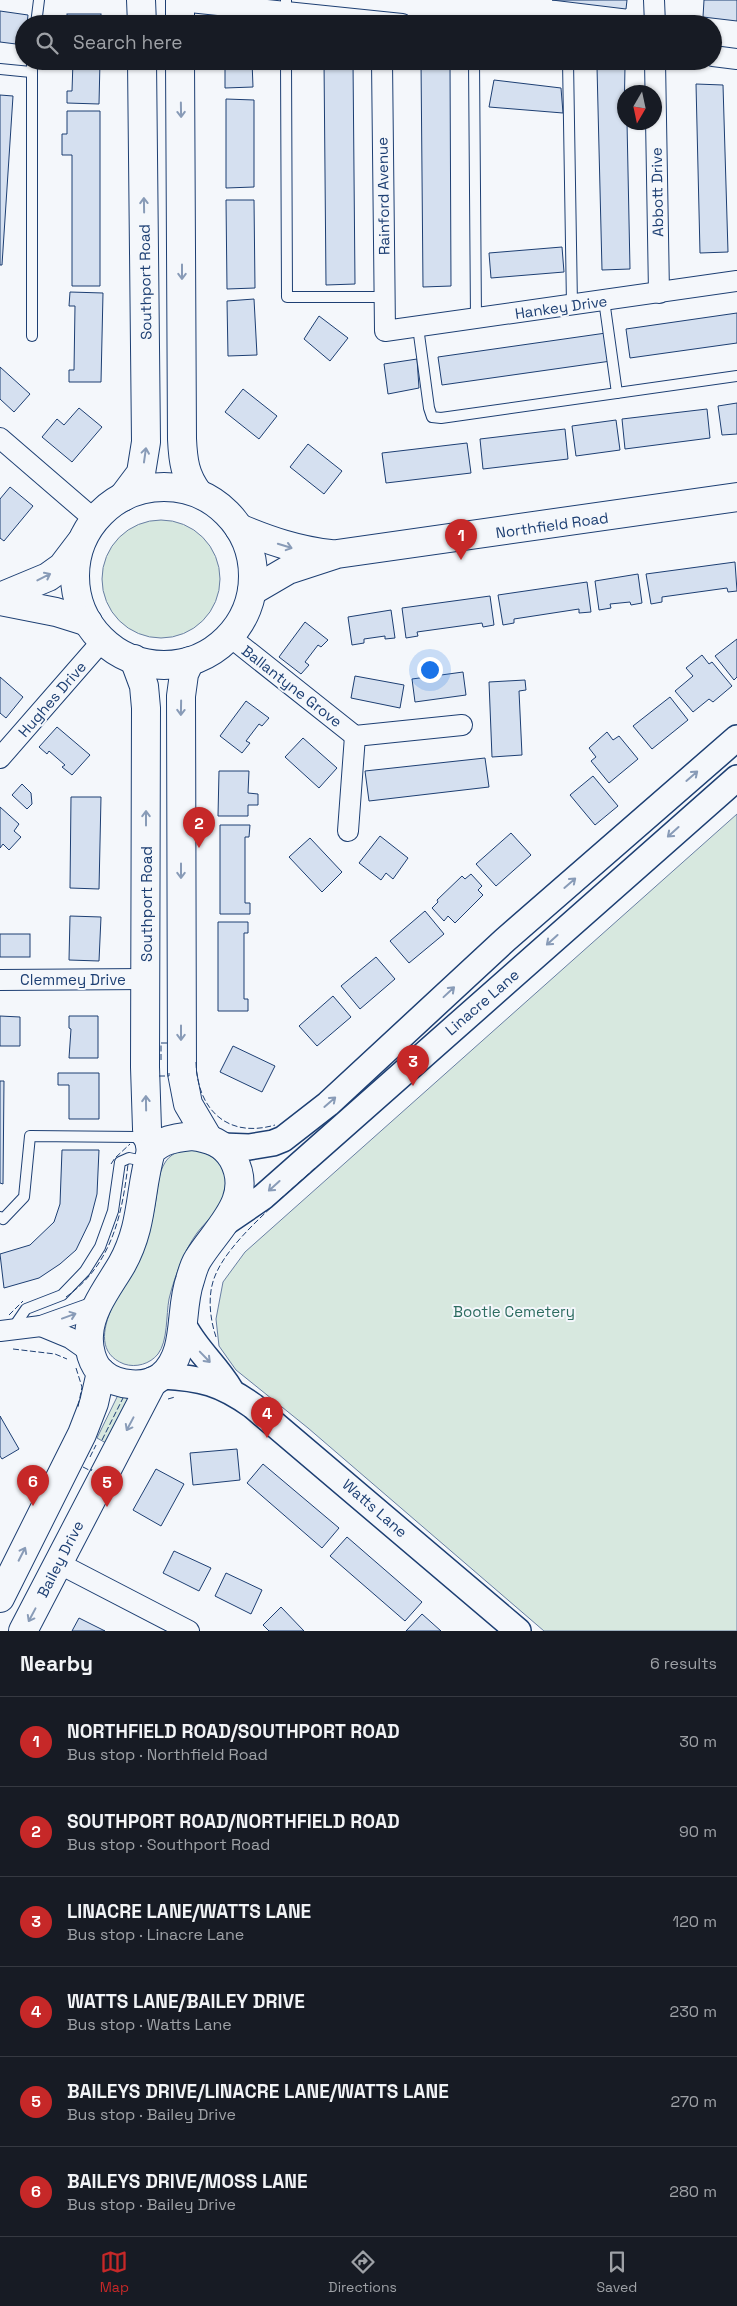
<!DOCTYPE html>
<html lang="en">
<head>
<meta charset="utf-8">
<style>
  body { margin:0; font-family:"Space Grotesk",sans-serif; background:#20242c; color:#f1f3f6 }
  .compass { position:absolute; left:617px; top:85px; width:45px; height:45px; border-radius:50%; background:#171b24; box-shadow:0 1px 4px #0004; rotate:189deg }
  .you { position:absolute; left:429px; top:669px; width:18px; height:18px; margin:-12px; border:4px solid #fff; border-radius:50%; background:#1a73e8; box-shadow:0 0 0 8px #1a73e833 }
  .badge { display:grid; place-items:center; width:32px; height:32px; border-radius:50%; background:#c62828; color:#fff; font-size:16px; font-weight:700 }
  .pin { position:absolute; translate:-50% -41px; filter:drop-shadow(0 1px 2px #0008) }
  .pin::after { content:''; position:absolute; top:26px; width:18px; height:15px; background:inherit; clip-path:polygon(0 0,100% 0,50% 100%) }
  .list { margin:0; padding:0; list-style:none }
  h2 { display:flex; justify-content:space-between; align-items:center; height:65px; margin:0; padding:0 20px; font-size:21px }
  h2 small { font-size:16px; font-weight:400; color:#9ea1a6 }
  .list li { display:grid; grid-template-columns:32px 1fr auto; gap:15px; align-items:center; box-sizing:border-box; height:90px; padding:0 20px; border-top:1px solid #363941 }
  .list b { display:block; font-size:19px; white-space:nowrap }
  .list p { margin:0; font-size:16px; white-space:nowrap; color:#9ea1a6 }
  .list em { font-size:16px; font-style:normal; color:#9ea1a6 }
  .icon { flex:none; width:28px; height:28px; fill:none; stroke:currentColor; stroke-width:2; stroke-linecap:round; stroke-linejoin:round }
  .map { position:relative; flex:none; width:737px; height:1631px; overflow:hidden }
  .search { position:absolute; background:#171b24; box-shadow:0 1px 4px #0004; left:15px; right:15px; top:15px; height:55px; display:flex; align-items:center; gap:12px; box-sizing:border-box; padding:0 18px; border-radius:28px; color:#9ea1a6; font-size:19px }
  .sheet { height:605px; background:#171b24 }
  nav { display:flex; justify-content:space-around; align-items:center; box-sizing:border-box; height:70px; border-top:1px solid #363941; background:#171b24; font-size:14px; color:#9ea1a6 }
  nav a { display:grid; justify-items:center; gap:2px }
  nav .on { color:#c62828 }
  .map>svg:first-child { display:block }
  .green { fill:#d7e8df; stroke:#687fa3 }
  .building { fill:#d5e0f0; stroke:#1d3f73 }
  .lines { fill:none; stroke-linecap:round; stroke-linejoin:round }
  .service-casing { stroke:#1d3f73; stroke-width:12 }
  .minor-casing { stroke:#1d3f73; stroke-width:22 }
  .tertiary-casing { stroke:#1d3f73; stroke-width:28 }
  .primary-casing { stroke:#1d3f73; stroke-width:30 }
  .service { stroke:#f4f7fb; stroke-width:10 }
  .minor { stroke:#f4f7fb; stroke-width:20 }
  .tertiary { stroke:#f4f7fb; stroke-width:25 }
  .primary { stroke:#f4f7fb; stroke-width:28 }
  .fence { stroke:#1d3f73; stroke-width:1; stroke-dasharray:6 2.5; stroke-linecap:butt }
  .oneway { stroke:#889bb7 }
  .labels { text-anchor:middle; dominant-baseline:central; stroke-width:4; stroke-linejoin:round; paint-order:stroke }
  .street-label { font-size:15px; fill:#1d3f73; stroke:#f4f7fb }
  .park-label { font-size:15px; fill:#2c6c60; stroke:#f4f7fb }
</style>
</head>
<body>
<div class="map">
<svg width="737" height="1631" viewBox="0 0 737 1631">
  <rect width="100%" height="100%" fill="#f4f7fb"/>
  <g class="green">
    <circle cx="161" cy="579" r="59"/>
    <path d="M737,814v817h-193l-236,-203 -72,-58 -17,-24 -3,-27 7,-37 22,-30z"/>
    <path d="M196,1149c15,6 28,13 31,30 4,23 -18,38 -30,54 -6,8 -11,18 -15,27 -5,12 -10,26 -13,39 -3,16 -1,42 -11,55 -8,10 -22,14 -34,10 -51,-20 13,-94 22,-122 4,-13 7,-25 9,-37 3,-15 2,-31 11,-44 7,-10 19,-11 30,-12z"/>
    <path d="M118,1395l11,4 -23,44 -9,-5z"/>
  </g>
  <g class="building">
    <path d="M552,0h75l-1,9z"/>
    <path d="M704,0h33v21l-34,-4z"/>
    <path d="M0,11l28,4 -1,9h-3v21l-24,-3z"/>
    <rect x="67" y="14" width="34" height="10"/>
    <path d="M73,61h27l-1,43 -32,-1v-12h5z"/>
    <path d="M225,61h27l1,26 -28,1z"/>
    <path d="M324,61h29l2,223 -29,1z"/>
    <path d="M421,61h29l1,225 -28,1z"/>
    <path d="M625,66l-1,56h3l3,147 -28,1 -5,-203z"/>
    <path d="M494,80l67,8 2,25 -74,-6z"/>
    <path d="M696,84l27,1 5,167 -28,1z"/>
    <path d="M0,95l13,1 -11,169h-2z"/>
    <path d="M226,99l28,1v87l-28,1z"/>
    <path d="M67,111h33v175h-28v-131h-10v-21h5z"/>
    <path d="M226,200h28l1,88 -28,1z"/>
    <path d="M562,247l2,25 -73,6 -2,-25z"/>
    <path d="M70,292l33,1 -2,89h-32v-12h5l1,-64h-6z"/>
    <path d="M254,299l3,56 -29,1 -1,-55z"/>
    <path d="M737,313v30l-107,15 -4,-29z"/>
    <path d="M319,316l29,22 -18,23 -26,-22z"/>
    <path d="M606,333l5,28 -169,24 -4,-28z"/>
    <path d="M417,359l2,29 -31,6 -4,-30z"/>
    <path d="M0,367l30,27 -16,18 -14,-13z"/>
    <path d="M243,389l34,27 -18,23 -34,-27z"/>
    <path d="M737,403v31l-15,1 -4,-29z"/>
    <path d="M79,408l23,19 -30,35 -30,-25 15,-18 7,6z"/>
    <path d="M707,409l3,29 -85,11 -3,-30z"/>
    <path d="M616,420l4,30 -44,6 -4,-30z"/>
    <path d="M565,429l3,30 -85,10 -3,-30z"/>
    <path d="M467,443l4,30 -85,10 -4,-30z"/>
    <path d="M308,444l34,27 -18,23 -34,-27z"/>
    <path d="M10,487l23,19 -29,35 -4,-3v-39z"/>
    <path d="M735,562l2,29 -9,1 -1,-4 -65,9v5l-11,2 -5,-30z"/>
    <path d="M638,574l4,29 -11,2 -1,-3 -20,2 1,4 -12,2 -4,-29z"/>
    <path d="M587,582l4,30 -12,1v-4l-65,10v4l-11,2 -5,-30z"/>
    <path d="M490,596l4,29 -11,2 -1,-4 -65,9 1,4 -12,2 -4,-30z"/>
    <path d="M391,610l4,28 -10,1v-3l-21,3v4l-12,2 -4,-28z"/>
    <path d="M305,622l23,18 -7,7 -3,-2 -13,17 4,3 -8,9 -22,-17z"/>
    <path d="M737,639v38l-3,3 -19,-24z"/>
    <path d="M702,655l7,9 3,-2 20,24 -19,16 -4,-3 -16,13 -18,-21 18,-15 -7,-8z"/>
    <path d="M463,672l3,23 -51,7 -3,-23z"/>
    <path d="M355,676l49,9 -4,23 -49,-10z"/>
    <path d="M0,677l23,20 -17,21 -6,-5z"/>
    <path d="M525,680l1,10 -7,1 3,64 -30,2 -3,-75z"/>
    <path d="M670,697l18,23 -36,29 -19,-23z"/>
    <path d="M246,701l23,17 -7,8 -3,-2 -13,17 4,2 -8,10 -22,-17z"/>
    <path d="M57,727l33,28 -18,20 -10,-8 3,-2 -16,-14 -2,3 -8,-7z"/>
    <path d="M607,732l6,8 6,-4 19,23 -29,24 -18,-22 5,-4 -7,-9z"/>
    <path d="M303,738l34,30 -18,20 -34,-31z"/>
    <path d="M485,758l4,29 -120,14 -4,-30z"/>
    <path d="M219,771h30l-1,22 10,1v11h-10v11h-30z"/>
    <path d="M593,776l25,30 -23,19 -25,-30z"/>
    <path d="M22,784l9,9 1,11 -5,5 -15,-14z"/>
    <path d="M71,797h30l-2,92 -29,-1z"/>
    <path d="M0,807l19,17 -5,7 7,6 -12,13 -6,-6 -3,4z"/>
    <path d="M220,825h30l-1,12h-4v66h5v11h-30z"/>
    <path d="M511,833l20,22 -35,31 -20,-22z"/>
    <path d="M380,836l28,22 -15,21 -7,-6 -5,7 -22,-17z"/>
    <path d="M310,838l32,34 -20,20 -33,-35z"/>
    <path d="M471,874l11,12 -4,4 5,5 -28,28 -7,-7 -4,5 -12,-13 6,-6 -1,-2 25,-24 3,3z"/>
    <path d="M425,911l19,23 -35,29 -19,-22z"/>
    <path d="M70,916l31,1 -2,44 -30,-1z"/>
    <path d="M218,922h30v11h-4v66h4v12h-30z"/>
    <rect x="0" y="934" width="30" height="23"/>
    <path d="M376,957l19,22 -35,30 -19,-23z"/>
    <path d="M333,996l18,21 -34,29 -18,-20z"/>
    <path d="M0,1016l20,1v29h-20z"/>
    <path d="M69,1016h29v42h-29l2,-29 -2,-1z"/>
    <path d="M233,1046l42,20 -13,26 -42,-20z"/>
    <path d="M58,1073h41v46h-30v-34h-11z"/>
    <path d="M0,1081h4l-1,103 -3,-1z"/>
    <path d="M62,1150h37l-2,44 -7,27 -14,29 -16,14 -21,14 -35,10 -4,-34 30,-9 24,-23 6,-18z"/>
    <path d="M0,1416l19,33 -17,10 -2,-3z"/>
    <path d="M237,1449l3,31 -47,5 -3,-32z"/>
    <path d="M263,1464l76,64 -17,20 -75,-65z"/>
    <path d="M156,1469l28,15 -23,42 -28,-16z"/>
    <path d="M347,1537l75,65 -17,19 -75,-65z"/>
    <path d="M174,1551l37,17 -12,23 -36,-18z"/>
    <path d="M226,1573l36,17 -11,24 -36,-18z"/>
    <path d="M281,1607l23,24h-35l-6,-6z"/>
    <path d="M422,1614l19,17h-35z"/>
    <path d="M79,1618l26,13h-33z"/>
  </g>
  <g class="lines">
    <g class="service-casing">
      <g id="service">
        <path d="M286,0v24"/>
        <path d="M36,24l3,-24"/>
        <path d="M286,61l1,236h97"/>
        <path d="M474,61l2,258"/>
        <path d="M568,61l4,244"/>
        <path d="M0,69l31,3"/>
        <path d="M604,300l13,93"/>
        <path d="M418,327l11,81 3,9 9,1 296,-42"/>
        <path d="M32,336v-275"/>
        <path d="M0,1217l3,2 21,-22 6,-61 106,1 7,9"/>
        <path d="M13,1328l13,-19 36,-14 23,-24 15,-24 13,-36 7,-49 9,-4 19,4"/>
      </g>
    </g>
    <g class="minor-casing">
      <g id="minor">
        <path d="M654,0l1,24"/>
        <path d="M180,1l222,23"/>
        <path d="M713,56l24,3"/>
        <path d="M382,61l3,270 352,-50"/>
        <path d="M655,61l4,232"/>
        <path d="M0,438l95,82"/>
        <path d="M229,636l126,100 107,-11"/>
        <path d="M0,758l103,-118"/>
        <path d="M348,831l7,-95"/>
        <path d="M0,980l146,-1"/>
        <path d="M41,1326l29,12 20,14"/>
        <path d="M0,1331l41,-5 56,-20"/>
        <path d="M58,1563l131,68"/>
      </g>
    </g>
    <g class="tertiary-casing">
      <g id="tertiary">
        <path d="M222,1146l27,1 24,-4 10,-4 45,-35 177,-164 232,-202"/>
        <path d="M225,1223l38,-26 474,-419"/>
        <path d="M182,1322c12,26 34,43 48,67"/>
        <path d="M162,1376c39,2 59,7 91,30l265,225"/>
      </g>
    </g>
    <g class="primary-casing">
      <g id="primary">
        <path d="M141,0l1,24"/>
        <path d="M180,0v24"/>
        <path d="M180,61l2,378c1,22 3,37 16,54"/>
        <circle cx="164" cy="576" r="89"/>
        <path d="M123,497l18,-24 5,-31 -4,-381"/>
        <path d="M239,528c31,13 58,22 91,26"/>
        <path d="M252,591l36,-21 49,-16 400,-57"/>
        <path d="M0,597l48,-20 14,-10 19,-25"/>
        <path d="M0,601l56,11 32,10"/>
        <path d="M134,659l10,27 2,22 -1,359 2,62 4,22"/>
        <path d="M190,661l-6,13 -3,22 1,377 6,31 20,34"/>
        <path d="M192,1136c17,2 32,7 41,23 22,40 -16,69 -35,100 -4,6 -6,14 -8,21 -11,30 -1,73 -28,96 -16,13 -45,10 -60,-3 -10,-8 -14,-26 -13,-38 1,-26 21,-50 33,-71 22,-40 17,-73 29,-113 12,-12 25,-13 41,-15z"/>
        <path d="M0,1598l82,-164 12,-31 7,-31"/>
        <path d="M23,1631l130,-250"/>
      </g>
    </g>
    <use href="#service" class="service"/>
    <use href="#minor" class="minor"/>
    <use href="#tertiary" class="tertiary"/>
    <use href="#primary" class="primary"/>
    <g class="fence">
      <path d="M161,1060v-17h7"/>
      <path d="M196,1062c1,47 31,77 79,63"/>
      <path d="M159,1076h10v-3"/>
      <path d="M111,1164l4,-6 15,-14"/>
      <path d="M66,1297c45,-32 56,-80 62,-133"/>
      <path d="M9,1315l14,-14"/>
      <path d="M216,1337c-6,-18 -9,-42 -1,-61 14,-36 70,-80 100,-108"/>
      <path d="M13,1349l42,5 12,5"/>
      <path d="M76,1368l6,19 -4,20"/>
      <path d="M168,1399l7,-2"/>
      <path d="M102,1440l21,-42"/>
      <path d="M90,1457l6,-12"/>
      <path d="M83,1467l8,4 1,-2"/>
    </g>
  </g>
  <defs><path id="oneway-shaft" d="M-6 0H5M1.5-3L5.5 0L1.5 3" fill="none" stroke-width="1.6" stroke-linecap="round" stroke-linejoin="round" transform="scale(1.25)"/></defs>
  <g class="oneway">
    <use href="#oneway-shaft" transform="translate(181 110) rotate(89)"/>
    <use href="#oneway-shaft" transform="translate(144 205) rotate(-91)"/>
    <use href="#oneway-shaft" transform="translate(182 272) rotate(90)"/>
    <use href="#oneway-shaft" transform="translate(145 455) rotate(-82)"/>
    <use href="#oneway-shaft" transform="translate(285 546) rotate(17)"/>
    <use href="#oneway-shaft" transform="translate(44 577) rotate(-27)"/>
    <use href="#oneway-shaft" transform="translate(181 708) rotate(91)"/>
    <use href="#oneway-shaft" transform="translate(692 776) rotate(-41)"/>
    <use href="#oneway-shaft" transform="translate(146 818) rotate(-90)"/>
    <use href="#oneway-shaft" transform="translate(673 832) rotate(138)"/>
    <use href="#oneway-shaft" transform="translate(181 871) rotate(90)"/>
    <use href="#oneway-shaft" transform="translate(570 883) rotate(-41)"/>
    <use href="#oneway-shaft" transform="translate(552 940) rotate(138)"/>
    <use href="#oneway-shaft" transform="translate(449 992) rotate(-43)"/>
    <use href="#oneway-shaft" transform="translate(181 1033) rotate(90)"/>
    <use href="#oneway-shaft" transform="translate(330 1102) rotate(-41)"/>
    <use href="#oneway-shaft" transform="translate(146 1103) rotate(-91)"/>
    <use href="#oneway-shaft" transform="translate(274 1186) rotate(138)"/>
    <use href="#oneway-shaft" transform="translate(69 1316) rotate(-20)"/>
    <use href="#oneway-shaft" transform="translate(205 1357) rotate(46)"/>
    <use href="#oneway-shaft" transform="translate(130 1424) rotate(118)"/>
    <use href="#oneway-shaft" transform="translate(22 1554) rotate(-63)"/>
    <use href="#oneway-shaft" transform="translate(32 1615) rotate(118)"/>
  </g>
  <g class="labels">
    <g class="street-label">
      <text transform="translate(657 192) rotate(-91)">Abbott Drive</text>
      <text transform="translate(383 196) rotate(-91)">Rainford Avenue</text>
      <text transform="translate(145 282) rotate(-91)">Southport Road</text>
      <text transform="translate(561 307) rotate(-8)">Hankey Drive</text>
      <text transform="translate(552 525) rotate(-8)">Northfield Road</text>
      <text transform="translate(292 686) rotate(38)">Ballantyne Grove</text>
      <text transform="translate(52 699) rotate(-49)">Hughes Drive</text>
      <text transform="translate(146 904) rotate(-90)">Southport Road</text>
      <text x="73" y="979">Clemmey Drive</text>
      <text transform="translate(482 1002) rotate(-41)">Linacre Lane</text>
      <text transform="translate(375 1508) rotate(41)">Watts Lane</text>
      <text transform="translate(60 1559) rotate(-63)">Bailey Drive</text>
    </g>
    <g class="park-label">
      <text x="514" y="1311">Bootle Cemetery</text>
    </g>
  </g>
</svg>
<svg class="compass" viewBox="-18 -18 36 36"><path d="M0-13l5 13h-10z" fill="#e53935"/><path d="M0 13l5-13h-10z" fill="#9ea1a6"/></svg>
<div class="you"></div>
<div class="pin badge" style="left:461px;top:560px">1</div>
<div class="pin badge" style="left:199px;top:848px">2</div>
<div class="pin badge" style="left:413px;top:1086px">3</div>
<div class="pin badge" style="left:267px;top:1438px">4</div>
<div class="pin badge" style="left:107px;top:1507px">5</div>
<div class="pin badge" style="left:33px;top:1506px">6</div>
<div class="search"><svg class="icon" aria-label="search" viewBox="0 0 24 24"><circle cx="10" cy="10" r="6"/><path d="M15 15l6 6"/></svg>Search here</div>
</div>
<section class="sheet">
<h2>Nearby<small>6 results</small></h2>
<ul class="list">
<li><span class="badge">1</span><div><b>NORTHFIELD ROAD/SOUTHPORT ROAD</b><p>Bus stop · Northfield Road</p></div><em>30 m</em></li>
<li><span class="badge">2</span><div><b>SOUTHPORT ROAD/NORTHFIELD ROAD</b><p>Bus stop · Southport Road</p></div><em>90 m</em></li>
<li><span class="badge">3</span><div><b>LINACRE LANE/WATTS LANE</b><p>Bus stop · Linacre Lane</p></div><em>120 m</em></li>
<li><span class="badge">4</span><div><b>WATTS LANE/BAILEY DRIVE</b><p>Bus stop · Watts Lane</p></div><em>230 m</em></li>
<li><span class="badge">5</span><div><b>BAILEYS DRIVE/LINACRE LANE/WATTS LANE</b><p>Bus stop · Bailey Drive</p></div><em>270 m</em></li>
<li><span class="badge">6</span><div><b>BAILEYS DRIVE/MOSS LANE</b><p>Bus stop · Bailey Drive</p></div><em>280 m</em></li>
</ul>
</section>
<nav>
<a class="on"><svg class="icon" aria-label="map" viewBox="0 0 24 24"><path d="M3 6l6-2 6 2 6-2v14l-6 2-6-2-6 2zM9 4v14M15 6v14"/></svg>Map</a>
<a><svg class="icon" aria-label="directions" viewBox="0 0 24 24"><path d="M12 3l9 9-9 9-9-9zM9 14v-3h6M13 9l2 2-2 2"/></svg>Directions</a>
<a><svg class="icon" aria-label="saved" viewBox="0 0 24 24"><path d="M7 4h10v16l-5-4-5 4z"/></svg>Saved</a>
</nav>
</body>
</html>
